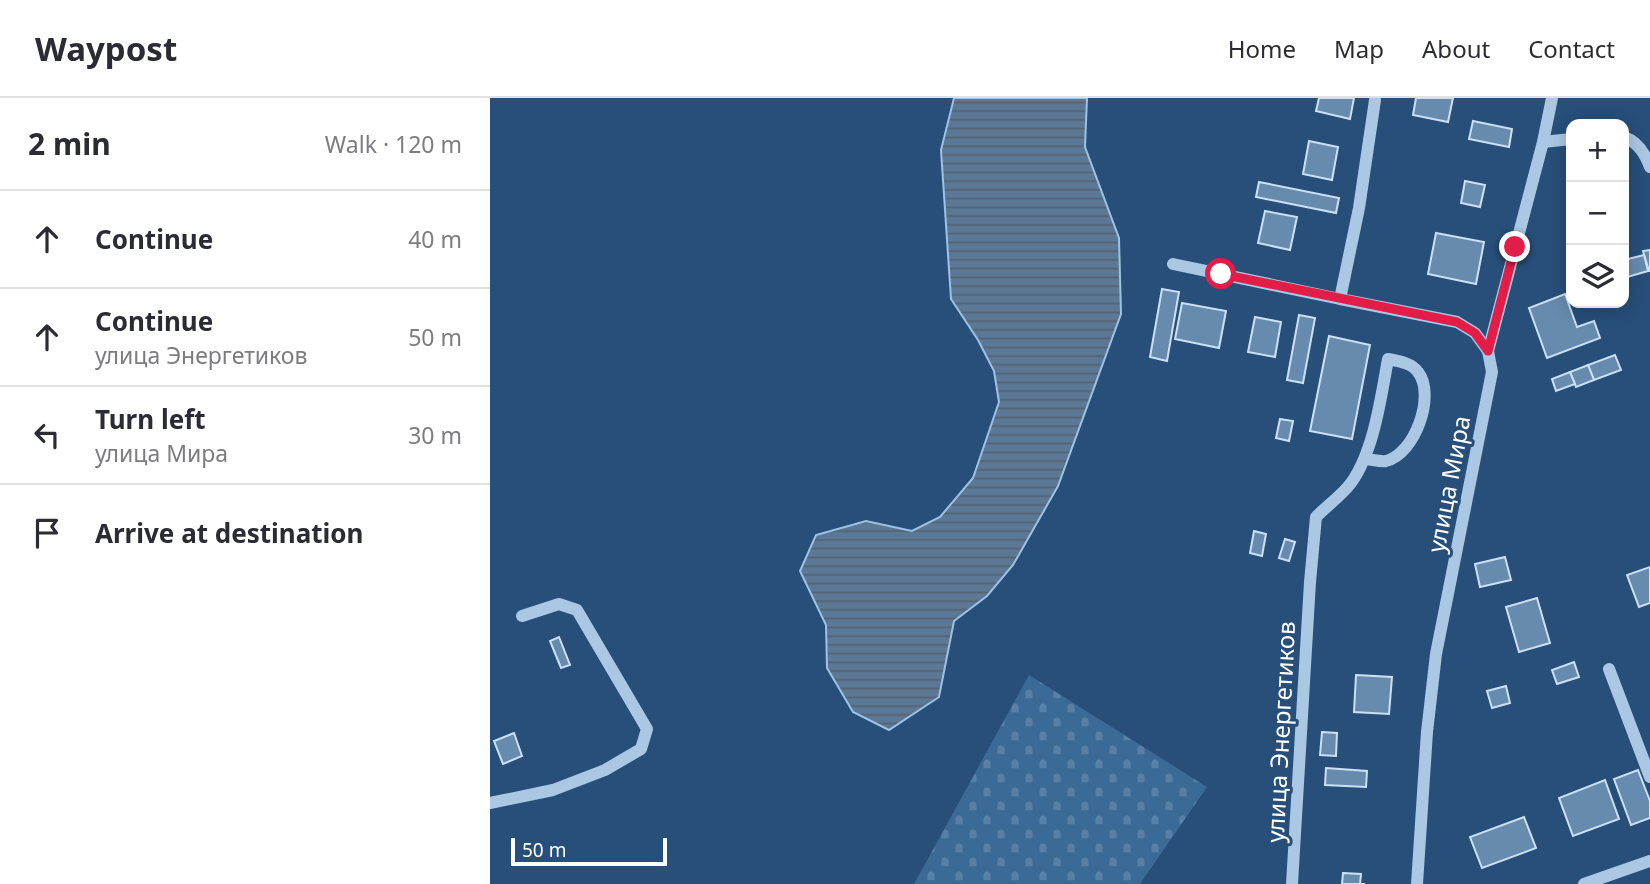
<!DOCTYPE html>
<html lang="en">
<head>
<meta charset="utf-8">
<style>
  body { margin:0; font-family:"Noto Sans",sans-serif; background:#f2f2f3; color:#2b2b33 }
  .controls { position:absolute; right:21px; top:21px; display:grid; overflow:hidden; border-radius:14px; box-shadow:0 4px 18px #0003 }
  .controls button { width:63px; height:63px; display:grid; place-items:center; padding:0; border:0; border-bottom:2px solid #e1e1e2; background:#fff; color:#2b2b33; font:35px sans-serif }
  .scale { position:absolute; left:21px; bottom:18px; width:156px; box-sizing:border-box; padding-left:7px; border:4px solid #fff; border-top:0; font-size:19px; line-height:24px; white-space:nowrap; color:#fff; -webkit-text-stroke:5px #274f79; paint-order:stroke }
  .stop { position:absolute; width:21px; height:21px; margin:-16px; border:5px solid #e11d48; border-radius:50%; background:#fff }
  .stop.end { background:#e11d48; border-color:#fff; box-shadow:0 2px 7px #0008 }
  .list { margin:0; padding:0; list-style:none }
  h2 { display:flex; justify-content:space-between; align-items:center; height:91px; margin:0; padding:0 28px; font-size:30px }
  h2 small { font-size:23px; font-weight:400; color:#7c7c81 }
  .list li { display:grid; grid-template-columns:46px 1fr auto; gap:21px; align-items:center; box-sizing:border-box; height:98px; padding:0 28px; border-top:2px solid #e1e1e2 }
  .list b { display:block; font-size:26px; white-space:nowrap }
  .list p { margin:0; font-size:23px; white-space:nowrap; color:#7c7c81 }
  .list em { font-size:23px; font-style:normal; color:#7c7c81 }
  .icon { flex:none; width:38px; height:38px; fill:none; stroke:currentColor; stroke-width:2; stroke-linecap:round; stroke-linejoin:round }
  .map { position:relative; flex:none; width:1160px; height:786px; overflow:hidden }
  header { display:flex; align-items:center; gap:42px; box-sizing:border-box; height:98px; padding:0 35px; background:#fff; border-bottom:2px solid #e1e1e2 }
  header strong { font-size:33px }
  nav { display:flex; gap:38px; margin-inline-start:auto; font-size:24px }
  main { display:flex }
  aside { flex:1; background:#fff }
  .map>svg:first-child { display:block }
  .cemetery { fill:url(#cemetery-stones) }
  .water { fill:url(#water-rules); stroke:#9ec2e3; stroke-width:2 }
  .building { fill:#678bae; stroke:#cce0f3; stroke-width:2 }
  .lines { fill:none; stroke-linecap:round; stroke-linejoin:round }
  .minor { stroke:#aac7e3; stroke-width:12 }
  .route { stroke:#e11d48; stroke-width:9 }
  .labels { text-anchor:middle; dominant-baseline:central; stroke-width:6; stroke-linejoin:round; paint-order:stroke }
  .street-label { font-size:24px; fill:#fff; stroke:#274f79 }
</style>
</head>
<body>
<header>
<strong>Waypost</strong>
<nav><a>Home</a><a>Map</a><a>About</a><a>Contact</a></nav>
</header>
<main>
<aside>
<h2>2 min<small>Walk · 120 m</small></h2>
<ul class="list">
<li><svg class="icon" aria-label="ahead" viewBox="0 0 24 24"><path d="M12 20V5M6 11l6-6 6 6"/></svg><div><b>Continue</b></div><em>40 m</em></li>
<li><svg class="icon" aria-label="ahead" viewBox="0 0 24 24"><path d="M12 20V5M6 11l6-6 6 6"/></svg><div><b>Continue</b><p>улица Энергетиков</p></div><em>50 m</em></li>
<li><svg class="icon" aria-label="left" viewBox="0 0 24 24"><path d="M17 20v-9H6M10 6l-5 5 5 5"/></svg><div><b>Turn left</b><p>улица Мира</p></div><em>30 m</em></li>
<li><svg class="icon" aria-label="arrive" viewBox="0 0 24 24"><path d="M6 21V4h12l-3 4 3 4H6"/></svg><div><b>Arrive at destination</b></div></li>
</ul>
</aside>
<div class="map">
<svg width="1160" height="786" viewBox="0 0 1160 786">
  <defs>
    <pattern id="cemetery-stones" width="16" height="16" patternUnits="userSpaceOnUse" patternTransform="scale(1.75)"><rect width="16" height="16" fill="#3b6a96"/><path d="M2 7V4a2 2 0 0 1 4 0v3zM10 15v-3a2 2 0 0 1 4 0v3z" fill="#5880a6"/></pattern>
    <pattern id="water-rules" width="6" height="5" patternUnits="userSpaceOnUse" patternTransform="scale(1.75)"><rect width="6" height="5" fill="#5b7997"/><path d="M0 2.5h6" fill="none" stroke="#546272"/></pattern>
  </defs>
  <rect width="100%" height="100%" fill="#274f79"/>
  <path class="cemetery" d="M539,577l178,112 -67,97h-226z"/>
  <path class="water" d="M464,0h133l-2,49 34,91 2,76 -63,172 -45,79 -26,31 -33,25 -15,76 -50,33 -36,-18 -26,-44 -1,-43 -26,-54 16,-36 50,-14 46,10 28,-14 33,-39 26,-76 -5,-31 -16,-31 -27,-41 -10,-149z"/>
  <g class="building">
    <path d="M829,0h35l-4,21 -34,-8z"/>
    <path d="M926,0h37l-5,24 -35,-7z"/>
    <path d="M983,23l39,8 -3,18 -40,-8z"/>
    <path d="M819,43l29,6 -6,33 -29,-6z"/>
    <path d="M975,83l20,4 -5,22 -19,-4z"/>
    <path d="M769,84l80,16 -3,15 -80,-16z"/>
    <path d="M1134,85l1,14h3l-1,17h-3z"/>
    <path d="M775,113l32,6 -7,33 -32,-7z"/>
    <path d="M946,135l48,9 -8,42 -48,-10z"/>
    <path d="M1160,152v21h-1l-6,-20z"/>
    <path d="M1154,157l4,16 -24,7v-18z"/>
    <path d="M672,191l17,3 -12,69 -17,-4z"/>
    <path d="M1075,196l12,33 17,-6 6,17 -53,20 -18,-50z"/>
    <path d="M692,205l44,8 -7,37 -44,-9z"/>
    <path d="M809,217l16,3 -12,65 -16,-3z"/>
    <path d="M765,219l26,5 -6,35 -27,-5z"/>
    <path d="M839,238l41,9 -18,94 -42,-8z"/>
    <path d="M1125,257l6,15 -27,10 -6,-15z"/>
    <path d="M1098,267l6,15 -18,7 -6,-15z"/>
    <path d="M1080,274l5,12 -19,7 -4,-12z"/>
    <path d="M790,321l13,2 -4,20 -13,-3z"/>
    <path d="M764,433l12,3 -4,22 -12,-3z"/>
    <path d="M795,441l10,3 -6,19 -10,-3z"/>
    <path d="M1015,459l6,23 -31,7 -5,-23z"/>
    <path d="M1160,469v36l-11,4 -12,-32z"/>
    <path d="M1047,500l13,45 -31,9 -13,-45z"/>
    <path d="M69,539l11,28 -9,3 -11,-27z"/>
    <path d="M1084,564l5,15 -22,7 -5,-14z"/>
    <path d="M866,577l36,2 -3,37 -35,-2z"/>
    <path d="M1016,588l4,17 -18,5 -5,-17z"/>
    <path d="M832,634l15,1 -1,23 -16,-1z"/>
    <path d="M24,635l8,23 -19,8 -9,-23z"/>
    <path d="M836,670l41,3 -1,16 -41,-2z"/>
    <path d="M1148,672l12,31v17l-19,7 -17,-46z"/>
    <path d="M1115,682l14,39 -46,17 -14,-38z"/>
    <path d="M1034,719l12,31 -54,20 -12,-31z"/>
    <path d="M853,775l18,1 -1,10h5h-23z"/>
  </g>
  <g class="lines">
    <g class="minor">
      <path d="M885,2l-16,108 -19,91 117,23 18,11 13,18"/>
      <path d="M1134,39c14,5 21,16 26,30"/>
      <path d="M1053,44l28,-3"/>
      <path d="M683,166l167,35"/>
      <path d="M1119,571l41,108"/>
      <path d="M0,705l63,-13 52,-20 36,-21 6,-20 -70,-119 -18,-6 -37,12"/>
      <path d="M802,786l18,-302 6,-65c11,-11 26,-22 35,-34 23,-32 30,-86 37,-124 10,2 24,4 30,13 18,23 -3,82 -32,89 -6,1 -16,-2 -22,-2"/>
      <path d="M927,786l10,-152 9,-78 56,-282 -4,-21 55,-209 9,-44"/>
      <path d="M1094,786l66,-23"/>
    </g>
  </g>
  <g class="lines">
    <path class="route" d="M731,176l236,48 18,11 13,18 27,-104"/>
  </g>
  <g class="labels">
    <g class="street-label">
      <text transform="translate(958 386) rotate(-79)">улица Мира</text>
      <text transform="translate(790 634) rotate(-87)">улица Энергетиков</text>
    </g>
  </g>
</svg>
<div class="controls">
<button>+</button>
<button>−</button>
<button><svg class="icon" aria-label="layers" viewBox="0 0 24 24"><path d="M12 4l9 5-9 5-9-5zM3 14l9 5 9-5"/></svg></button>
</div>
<div class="scale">50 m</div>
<div class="stop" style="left:731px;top:176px"></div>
<div class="stop end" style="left:1025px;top:149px"></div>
</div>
</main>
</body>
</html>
